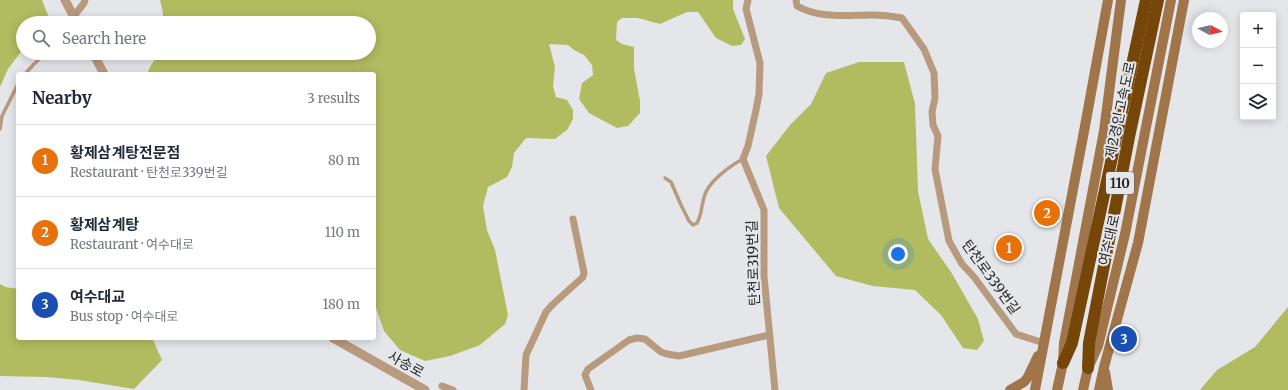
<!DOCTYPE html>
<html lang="en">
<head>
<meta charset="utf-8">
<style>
  body { margin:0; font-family:Merriweather,"Noto Sans KR",serif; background:#f2f2f3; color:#1f2937 }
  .controls { position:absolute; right:12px; top:12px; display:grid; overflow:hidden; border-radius:4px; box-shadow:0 2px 10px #0003 }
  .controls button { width:36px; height:36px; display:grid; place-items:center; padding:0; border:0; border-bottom:1px solid #e0e1e3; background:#fff; color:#1f2937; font:20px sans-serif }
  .compass { position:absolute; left:1192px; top:12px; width:36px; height:36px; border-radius:50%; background:#fff; box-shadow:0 2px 10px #0003; rotate:98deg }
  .you { position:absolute; left:898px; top:254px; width:14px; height:14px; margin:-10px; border:3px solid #fff; border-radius:50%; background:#1a73e8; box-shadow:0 0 0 6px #1a73e833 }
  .badge { display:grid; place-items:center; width:26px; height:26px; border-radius:50%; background:#b45309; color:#fff; font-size:13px; font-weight:700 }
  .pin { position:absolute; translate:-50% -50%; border:2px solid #fff; box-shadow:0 1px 4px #0006 }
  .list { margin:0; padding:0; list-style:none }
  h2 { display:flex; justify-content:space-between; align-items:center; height:52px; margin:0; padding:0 16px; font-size:17px }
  h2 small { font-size:13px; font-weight:400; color:#747a83 }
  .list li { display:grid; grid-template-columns:26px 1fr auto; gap:12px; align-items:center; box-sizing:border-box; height:72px; padding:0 16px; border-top:1px solid #e0e1e3 }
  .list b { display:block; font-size:15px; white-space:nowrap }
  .list p { margin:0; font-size:13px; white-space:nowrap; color:#747a83 }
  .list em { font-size:13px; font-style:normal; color:#747a83 }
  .icon { flex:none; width:22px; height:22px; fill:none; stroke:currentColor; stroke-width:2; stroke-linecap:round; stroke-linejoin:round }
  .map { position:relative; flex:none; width:1288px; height:390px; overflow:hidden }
  .search { position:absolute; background:#fff; box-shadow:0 2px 10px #0003; left:16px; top:16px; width:360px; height:44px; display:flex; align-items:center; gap:10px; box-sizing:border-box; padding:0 14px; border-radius:22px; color:#747a83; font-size:15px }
  .panel { position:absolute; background:#fff; box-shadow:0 2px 10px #0003; left:16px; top:72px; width:360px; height:268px; border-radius:4px }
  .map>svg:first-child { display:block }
  .forest { fill:#b1bc60 }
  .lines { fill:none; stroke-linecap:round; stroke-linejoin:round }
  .service { stroke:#b89a7e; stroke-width:3.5 }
  .minor { stroke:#b89a7e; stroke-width:7 }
  .tertiary { stroke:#b89a7e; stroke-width:9 }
  .secondary { stroke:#9f7549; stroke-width:10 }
  .motorway { stroke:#754607; stroke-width:12 }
  .labels { text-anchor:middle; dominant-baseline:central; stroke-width:4; stroke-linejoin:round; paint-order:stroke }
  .shield { fill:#e4e6ea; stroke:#5e6062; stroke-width:1 }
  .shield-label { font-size:13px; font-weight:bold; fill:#252627 }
  .street-label { font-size:14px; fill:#252627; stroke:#e4e6ea }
</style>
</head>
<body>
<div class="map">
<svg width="1288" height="390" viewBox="0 0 1288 390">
  <rect width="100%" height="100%" fill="#e4e6ea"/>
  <g class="forest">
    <path d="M0,0h42l9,23h-28v26l-15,20 -8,18z"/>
    <path d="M160,0h573v9l12,30 -4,6 -9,1 -16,-8 -18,-26h-11l-27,12 -22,-6h-16l-5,4 -1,18 6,4 12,3v22l6,32v12l-12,13 -11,2 -28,-15 -10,-14 3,-16 11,-8 -1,-10 -8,-10 -10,-5 -6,-5 -19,-1 6,23 -2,19 3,11 11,3 6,10v9l-6,11 -12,9 -29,-1 -12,15 -2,14 -5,10 -19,10 -5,19 4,24 8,20 13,65 -3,9 -25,21 -30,11 -25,5 -25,-11 -16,-19 -10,-29v-228h-227l4,-9 9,-12h209v-30h-207l1,-10z"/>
    <path d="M859,62h45l11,42 3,87 10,48 23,33 27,47 6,22 -7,9 -14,-2 -22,-33 -26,-25 -42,-4 -37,-10 -57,-68 -13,-52 24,-31 21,-21 15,-31z"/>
    <path d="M0,284l6,3 12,2v49h134l10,22 -28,29 -55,-9 -33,-3 -46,-1z"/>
    <path d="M1288,307v83h-88l17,-20 38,-23z"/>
  </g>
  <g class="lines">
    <g class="service">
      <path d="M25,74l9,-10 12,-11"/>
      <path d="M0,129l2,-13 16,-32"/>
      <path d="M665,178l6,4 10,23 8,16 4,4 4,-2c6,-10 4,-23 10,-33 6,-11 24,-25 36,-31"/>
    </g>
    <g class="minor">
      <path d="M748,0l-2,9 14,54 -1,31 -3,16 -8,36 -5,13 21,51v66l11,114"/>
      <path d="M796,0l1,6c23,13 49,9 74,9 10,0 20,1 31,3l22,31 10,24 1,25 -3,14 1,13 5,11 -3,33 14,72 13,23 12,13 42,57 28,9"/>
      <path d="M74,16l10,-13 1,-3"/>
      <path d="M442,386l11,4"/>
      <path d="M524,390l2,-35 20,-43 6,-7 31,-28 1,-4 -11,-54"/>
      <path d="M591,390l-6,-15 3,-6 41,-29 8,-2 8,1 16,13 6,2 12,2 90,-21"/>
    </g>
    <g class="tertiary">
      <path d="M65,0l12,23"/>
      <path d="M93,53l11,21"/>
      <path d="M333,338l92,52"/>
    </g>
    <g class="secondary">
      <path d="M1105,372l3,18"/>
      <path d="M1010,390l14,-8 4,-5 10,-21"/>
      <path d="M1035,390l50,-264 23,-126"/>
      <path d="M1057,390l6,-27 1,-20 40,-212 17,-131"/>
      <path d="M1083,390l5,-22 10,-22 27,-112 46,-234"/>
      <path d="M1099,390l5,-23 34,-124 46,-243"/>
    </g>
    <g class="motorway">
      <path d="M1063,363l9,-20 74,-343"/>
      <path d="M1088,368l1,-25 40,-206 29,-137"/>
    </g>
  </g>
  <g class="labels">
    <rect class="shield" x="1106" y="172" width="28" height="22" rx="3"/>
    <g class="shield-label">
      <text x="1120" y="183">110</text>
    </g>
    <g class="street-label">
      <text transform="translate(1120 110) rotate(-78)">제2경인고속도로</text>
      <text transform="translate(1109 240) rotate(-77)">여수대로</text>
      <text transform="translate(753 263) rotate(-92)">탄천로319번길</text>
      <text transform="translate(991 277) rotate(54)">탄천로339번길</text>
      <text transform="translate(406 364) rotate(29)">사송로</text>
    </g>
  </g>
</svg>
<div class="controls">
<button>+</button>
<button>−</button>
<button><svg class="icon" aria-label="layers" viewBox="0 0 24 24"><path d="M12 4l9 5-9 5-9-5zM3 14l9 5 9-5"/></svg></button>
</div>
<svg class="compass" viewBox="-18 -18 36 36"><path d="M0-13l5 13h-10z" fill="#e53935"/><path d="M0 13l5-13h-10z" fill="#747a83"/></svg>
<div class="you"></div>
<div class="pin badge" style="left:1009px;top:248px;background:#e8710a">1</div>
<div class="pin badge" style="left:1047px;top:213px;background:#e8710a">2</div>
<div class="pin badge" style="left:1124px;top:339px;background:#1a4fb4">3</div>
<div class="search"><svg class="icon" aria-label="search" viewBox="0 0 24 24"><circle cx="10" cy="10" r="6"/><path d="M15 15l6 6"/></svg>Search here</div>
<section class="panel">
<h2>Nearby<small>3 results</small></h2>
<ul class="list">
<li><span class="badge" style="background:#e8710a">1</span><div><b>황제삼계탕전문점</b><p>Restaurant · 탄천로339번길</p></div><em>80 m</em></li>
<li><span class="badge" style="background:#e8710a">2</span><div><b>황제삼계탕</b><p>Restaurant · 여수대로</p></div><em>110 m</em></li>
<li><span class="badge" style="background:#1a4fb4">3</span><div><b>여수대교</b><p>Bus stop · 여수대로</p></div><em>180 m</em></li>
</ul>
</section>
</div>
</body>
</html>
